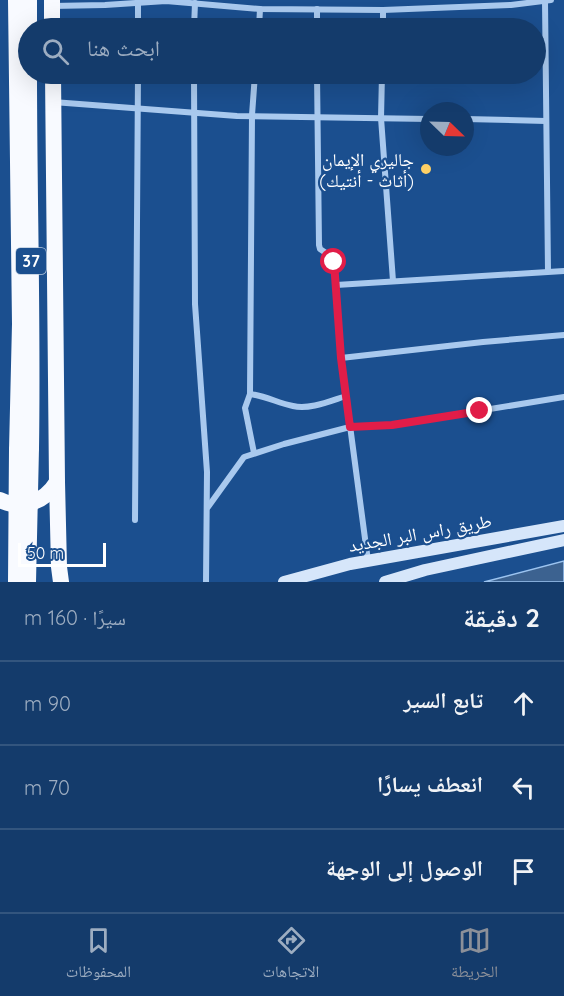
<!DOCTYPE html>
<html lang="ar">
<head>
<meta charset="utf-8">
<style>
  body { margin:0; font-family:Quicksand,"Noto Naskh Arabic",sans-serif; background:#1d4271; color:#f1f3f6; direction:rtl }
  .compass { position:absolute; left:420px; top:102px; width:54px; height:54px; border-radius:50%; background:#143b6b; box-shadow:0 6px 24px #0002; rotate:113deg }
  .scale { position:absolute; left:18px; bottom:15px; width:88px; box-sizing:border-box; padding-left:6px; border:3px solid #fff; border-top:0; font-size:16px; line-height:21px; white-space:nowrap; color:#fff; -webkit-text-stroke:4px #1b4f8f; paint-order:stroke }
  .stop { position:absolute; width:18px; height:18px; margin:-14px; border:4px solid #e11d48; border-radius:50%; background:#fff }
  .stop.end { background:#e11d48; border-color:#fff; box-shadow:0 2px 6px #0008 }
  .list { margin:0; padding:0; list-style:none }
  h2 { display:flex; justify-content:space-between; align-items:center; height:78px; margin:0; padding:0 24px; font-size:26px }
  h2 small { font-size:20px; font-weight:400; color:#9dadc1 }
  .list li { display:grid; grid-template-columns:39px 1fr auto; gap:18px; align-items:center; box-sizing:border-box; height:84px; padding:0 24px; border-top:2px solid #33557e }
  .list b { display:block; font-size:22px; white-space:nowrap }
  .list em { font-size:20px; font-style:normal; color:#9dadc1 }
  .icon { flex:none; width:33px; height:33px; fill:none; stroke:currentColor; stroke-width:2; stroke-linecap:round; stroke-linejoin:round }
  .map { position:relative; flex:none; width:564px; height:582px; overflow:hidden; direction:ltr }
  .search { position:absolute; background:#143b6b; box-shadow:0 6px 24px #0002; left:18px; right:18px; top:18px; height:66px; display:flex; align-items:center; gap:15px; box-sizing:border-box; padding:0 21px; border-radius:33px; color:#9dadc1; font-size:22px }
  .sheet { height:330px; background:#143b6b }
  nav { display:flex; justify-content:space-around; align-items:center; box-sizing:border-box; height:84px; border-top:2px solid #33557e; background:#143b6b; font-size:16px; color:#9dadc1 }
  nav a { display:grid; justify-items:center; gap:3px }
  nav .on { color:#8c9099 }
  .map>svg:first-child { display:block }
  .water { fill:#3c6290; stroke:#9cc4f0; stroke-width:1.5 }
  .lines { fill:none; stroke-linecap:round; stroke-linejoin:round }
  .minor { stroke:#a9c9ee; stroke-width:6 }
  .secondary { stroke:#d6e6fa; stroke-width:12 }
  .trunk { stroke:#f8faff; stroke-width:16 }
  .trunk-bridge { stroke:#f8faff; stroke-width:16 }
  .route { stroke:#e11d48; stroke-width:8 }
  .poi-dot { fill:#ffd166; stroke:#1b4f8f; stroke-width:2 }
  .labels { text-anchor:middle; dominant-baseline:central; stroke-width:4.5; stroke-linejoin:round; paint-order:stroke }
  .shield { fill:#1b4f8f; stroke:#bbcadd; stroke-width:1.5 }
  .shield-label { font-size:16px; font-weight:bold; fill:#fff }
  .poi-label { font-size:18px; fill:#fff; stroke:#1b4f8f; text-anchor:end }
  .street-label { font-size:18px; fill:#fff; stroke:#1b4f8f }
</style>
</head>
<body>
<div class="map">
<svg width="564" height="582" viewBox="0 0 564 582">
  <rect width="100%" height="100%" fill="#1b4f8f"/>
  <path class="water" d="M564,561v21h-80z"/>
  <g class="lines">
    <g class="minor">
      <path d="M545,1l3,270"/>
      <path d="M52,6l53,-1 61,-4 94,8 123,1 128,-5 40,-5"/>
      <path d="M138,28v-26"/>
      <path d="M194,28l1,-25"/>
      <path d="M259,28l1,-19"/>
      <path d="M317,28v-19"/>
      <path d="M383,28v-18"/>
      <path d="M194,74l1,230 12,168 -1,110"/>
      <path d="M317,74l2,171 1,4 12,8 2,5 7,96 27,203"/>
      <path d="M382,74l-1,44 12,163"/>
      <path d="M53,102l184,14 192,3"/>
      <path d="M465,119l81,2"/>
      <path d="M336,285l228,-14"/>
      <path d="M341,358l142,-16 81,-7"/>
      <path d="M250,394l2,-279 3,-41"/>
      <path d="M254,453l-9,-45 5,-14c16,2 28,9 43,12 16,4 37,-5 53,-10"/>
      <path d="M208,507l36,-50 40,-13 66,-17 42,-2 172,-28"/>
      <path d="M135,520l3,-446"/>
    </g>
    <g class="secondary">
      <path d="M284,582l66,-18 214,-38"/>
      <path d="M385,582l40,-12 139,-30"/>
    </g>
    <g class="trunk">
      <path d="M16,0l4,324 -3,126"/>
      <path d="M29,0v28"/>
      <path d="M52,0v28"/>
      <path d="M29,74c0,124 4,249 2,374"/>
      <path d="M53,74l4,408 2,85 2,15"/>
      <path d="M0,500c22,10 44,3 57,-18"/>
    </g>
    <g class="trunk-bridge">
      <path d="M16,582l1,-132"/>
      <path d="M28,582l3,-134"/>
    </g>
  </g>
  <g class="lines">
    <path class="route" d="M334,262l7,96 9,69 42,-2 88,-14"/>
  </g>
  <circle class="poi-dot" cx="426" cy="169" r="6"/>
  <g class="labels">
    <rect class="shield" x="16" y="248" width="30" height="26" rx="4.5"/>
    <g class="shield-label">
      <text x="31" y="261">37</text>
    </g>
    <g class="poi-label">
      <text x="414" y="159">جاليري الإيمان<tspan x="414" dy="21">(أثاث - أنتيك)</tspan></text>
    </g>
    <g class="street-label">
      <text transform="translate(420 533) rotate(-10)">طريق راس البر الجديد</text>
    </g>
  </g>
</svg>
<svg class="compass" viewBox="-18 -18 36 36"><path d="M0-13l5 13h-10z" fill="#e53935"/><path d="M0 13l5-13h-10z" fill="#9dadc1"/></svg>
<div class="scale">50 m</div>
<div class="stop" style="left:334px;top:262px"></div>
<div class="stop end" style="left:480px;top:411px"></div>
<div class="search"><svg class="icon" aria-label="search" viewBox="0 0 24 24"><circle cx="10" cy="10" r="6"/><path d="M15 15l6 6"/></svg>ابحث هنا</div>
</div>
<section class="sheet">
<h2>2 دقيقة<small>سيرًا · 160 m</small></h2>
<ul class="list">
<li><svg class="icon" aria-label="ahead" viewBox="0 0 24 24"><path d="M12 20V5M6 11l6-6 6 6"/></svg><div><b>تابع السير</b></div><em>90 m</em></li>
<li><svg class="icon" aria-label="left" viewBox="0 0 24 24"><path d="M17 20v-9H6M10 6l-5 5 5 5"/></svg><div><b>انعطف يسارًا</b></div><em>70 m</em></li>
<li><svg class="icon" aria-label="arrive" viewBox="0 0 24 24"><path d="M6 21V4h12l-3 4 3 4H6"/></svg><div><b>الوصول إلى الوجهة</b></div></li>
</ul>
</section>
<nav>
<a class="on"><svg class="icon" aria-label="map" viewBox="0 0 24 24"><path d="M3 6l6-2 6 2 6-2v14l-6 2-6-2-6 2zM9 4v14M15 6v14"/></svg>الخريطة</a>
<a><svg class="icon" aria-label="directions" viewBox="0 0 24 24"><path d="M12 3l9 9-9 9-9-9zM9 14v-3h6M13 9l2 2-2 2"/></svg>الاتجاهات</a>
<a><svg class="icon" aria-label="saved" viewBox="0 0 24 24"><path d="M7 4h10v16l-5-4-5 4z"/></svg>المحفوظات</a>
</nav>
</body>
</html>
